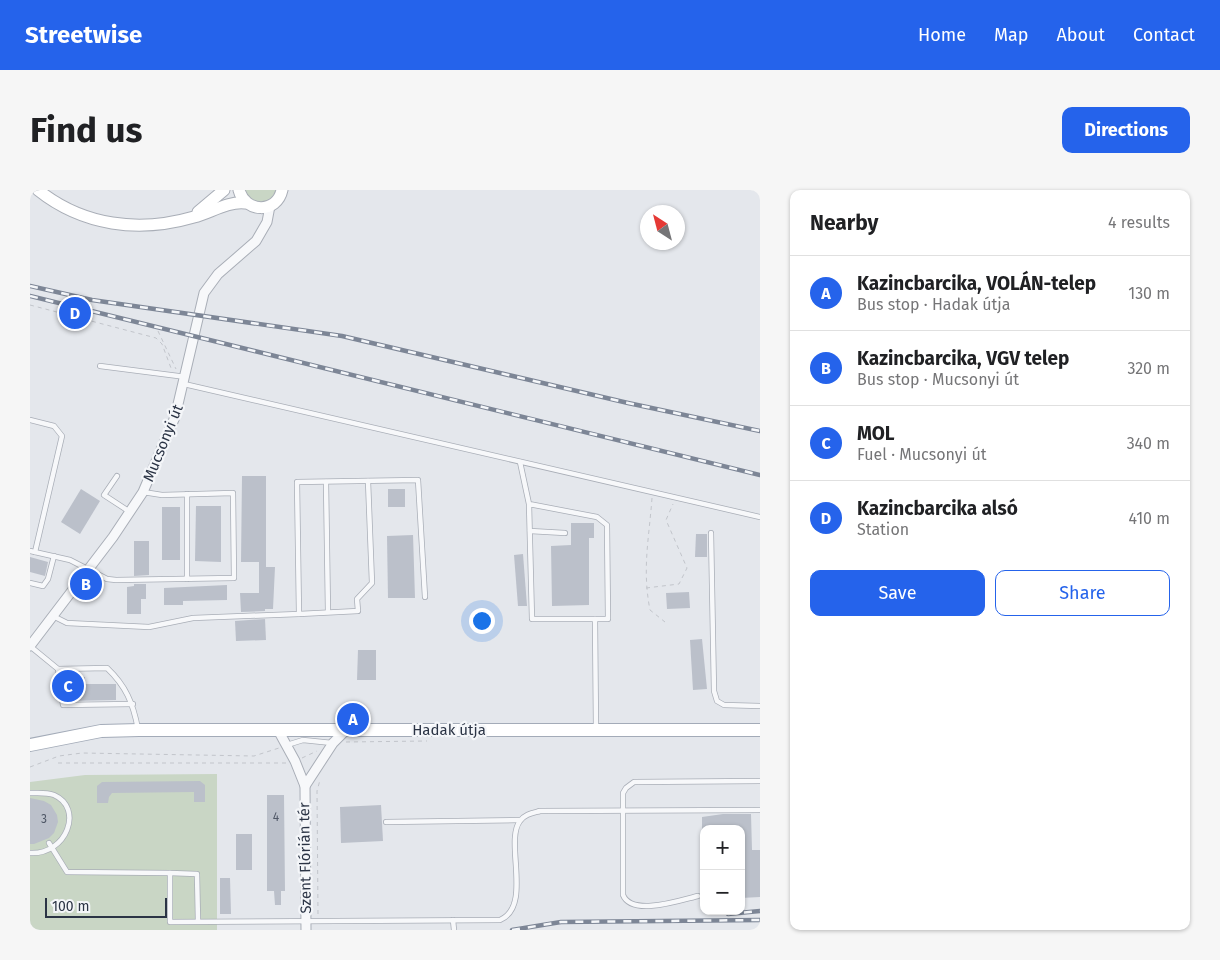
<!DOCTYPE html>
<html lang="en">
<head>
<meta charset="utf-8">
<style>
  body { margin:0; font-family:"Fira Sans",sans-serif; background:#f6f6f6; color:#202124 }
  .controls { position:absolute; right:15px; bottom:15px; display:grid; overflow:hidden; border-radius:10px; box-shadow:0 1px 4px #0004 }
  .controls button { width:45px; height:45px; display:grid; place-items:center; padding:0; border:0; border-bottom:1px solid #e0e0e0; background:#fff; color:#202124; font:25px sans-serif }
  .compass { position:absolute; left:610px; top:15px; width:45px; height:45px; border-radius:50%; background:#fff; box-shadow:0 1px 4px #0004; rotate:324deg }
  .scale { position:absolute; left:15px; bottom:12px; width:122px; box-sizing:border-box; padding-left:5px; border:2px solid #2b3445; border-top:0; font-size:14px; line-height:18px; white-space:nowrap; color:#2b3445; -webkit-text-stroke:4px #f4f6f9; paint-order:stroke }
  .you { position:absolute; left:451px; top:430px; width:18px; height:18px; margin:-12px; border:4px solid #fff; border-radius:50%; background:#1a73e8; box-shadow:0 0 0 8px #1a73e833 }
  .badge { display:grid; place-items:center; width:32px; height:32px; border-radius:50%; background:#2563eb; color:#fff; font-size:16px; font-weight:700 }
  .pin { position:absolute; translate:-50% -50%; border:2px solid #fff; box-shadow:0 1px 5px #0006 }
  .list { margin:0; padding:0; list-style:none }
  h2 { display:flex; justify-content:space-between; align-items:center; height:65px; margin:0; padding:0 20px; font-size:21px }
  h2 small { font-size:16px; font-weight:400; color:#757577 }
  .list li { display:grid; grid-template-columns:32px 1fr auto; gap:15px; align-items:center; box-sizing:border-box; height:75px; padding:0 20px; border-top:1px solid #e0e0e0 }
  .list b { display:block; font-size:19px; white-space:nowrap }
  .list p { margin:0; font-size:16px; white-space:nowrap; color:#757577 }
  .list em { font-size:16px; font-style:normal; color:#757577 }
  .actions { display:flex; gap:10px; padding:15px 20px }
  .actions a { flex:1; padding:11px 0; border:1px solid #2563eb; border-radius:10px; text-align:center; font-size:18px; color:#2563eb }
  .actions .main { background:#2563eb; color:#fff }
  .map { position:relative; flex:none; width:730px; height:740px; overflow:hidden; border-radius:10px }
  header { display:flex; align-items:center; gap:30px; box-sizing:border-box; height:70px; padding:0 25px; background:#2563eb; color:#fff }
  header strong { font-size:24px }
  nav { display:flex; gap:28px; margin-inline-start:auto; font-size:18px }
  .intro { display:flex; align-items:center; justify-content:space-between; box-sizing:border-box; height:120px; padding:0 30px }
  h1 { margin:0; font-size:35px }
  .button { padding:12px 22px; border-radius:10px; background:#2563eb; color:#fff; font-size:18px; font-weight:700 }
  main { display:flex; gap:30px; padding:0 30px }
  aside { flex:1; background:#fff; border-radius:10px; box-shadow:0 1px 4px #0004 }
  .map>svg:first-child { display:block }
  .green { fill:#c9d6c5 }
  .building { fill:#bbc0ca }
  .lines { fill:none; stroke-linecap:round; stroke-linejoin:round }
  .service-casing { stroke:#a9aeb7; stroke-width:6 }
  .minor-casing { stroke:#a9aeb7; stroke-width:11 }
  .secondary-casing { stroke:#a9aeb7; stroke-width:13 }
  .primary-casing { stroke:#a3abb8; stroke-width:14 }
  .path { stroke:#c2c5cb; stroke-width:1; stroke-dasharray:4 4; stroke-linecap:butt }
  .service { stroke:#f7f8fa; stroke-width:4.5 }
  .minor { stroke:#f7f8fa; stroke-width:9 }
  .secondary { stroke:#fff; stroke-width:11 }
  .primary { stroke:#fff; stroke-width:12 }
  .rail-casing { stroke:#7d8696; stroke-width:4.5 }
  .rail { stroke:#f4f6f9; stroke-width:2.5; stroke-dasharray:8; stroke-linecap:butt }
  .labels { text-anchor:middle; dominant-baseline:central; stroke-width:4.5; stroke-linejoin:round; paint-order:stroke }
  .number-label { font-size:12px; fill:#4f5766 }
  .street-label { font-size:15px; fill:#2b3445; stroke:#f4f6f9 }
</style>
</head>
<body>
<header>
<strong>Streetwise</strong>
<nav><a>Home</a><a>Map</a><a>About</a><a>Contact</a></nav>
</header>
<div class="intro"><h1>Find us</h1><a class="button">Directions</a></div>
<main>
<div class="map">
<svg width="730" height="740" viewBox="0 0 730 740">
  <rect width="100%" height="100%" fill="#e4e7ec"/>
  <g class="green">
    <path d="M210,0h40v3l-20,14z"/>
    <path d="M187,584v156h-187v-148l55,-7z"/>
  </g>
  <g class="building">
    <path d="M212,286h24v91h9l-2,42h-8v2l-24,1 -1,-19h19v-31h-18z"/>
    <path d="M51,299l19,12 -20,33 -19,-12z"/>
    <rect x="358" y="299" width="17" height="18"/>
    <path d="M166,316h25v56l-26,-1z"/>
    <rect x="132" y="317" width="18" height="53"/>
    <path d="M541,333h23v15h-5v67l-37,1 -1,-60 20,-1z"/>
    <path d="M666,344h11v23h-12z"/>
    <path d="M383,345l2,63h-27l-1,-62z"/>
    <path d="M104,351h15v34l-15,1z"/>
    <path d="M493,364l4,52h-9l-4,-51z"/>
    <path d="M0,367l18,5 -3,14 -15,-4z"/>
    <path d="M104,394h12v15h-5v15h-14v-27l7,-1z"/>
    <path d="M197,395v15l-44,1v4h-19v-17z"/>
    <path d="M659,402l1,16 -23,1 -1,-16z"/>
    <path d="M235,429l1,21 -30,1 -1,-20z"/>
    <path d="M672,449l5,50 -14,1 -3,-50z"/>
    <path d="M328,460h18v30h-19z"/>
    <path d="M55,487v7h31v16l-48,1 -1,-23z"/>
    <path d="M170,591l5,4v17h-11v-10l-82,1 -3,4 -1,6h-11v-17l5,-4z"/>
    <path d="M237,605h17l1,96h-4v14h-6l-1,-14h-7z"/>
    <path d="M0,608l14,3 7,4 6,10 1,7 -4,11 -5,5 -15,6h-4z"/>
    <path d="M351,615l2,36 -42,2 -1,-36z"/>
    <path d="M693,624h28l1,36h8v47l-19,1v-69h-39v-12z"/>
    <rect x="206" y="644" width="16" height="36"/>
    <path d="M190,688h10l1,36h-11z"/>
  </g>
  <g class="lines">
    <g class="service-casing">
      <g id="service">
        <path d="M70,176l86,11"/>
        <path d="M154,194l576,133"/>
        <path d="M0,230l24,6 8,10 -27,116"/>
        <path d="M490,272l9,42 68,13 10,8 1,94h-76l-3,-115"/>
        <path d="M87,286l-13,19 26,17"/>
        <path d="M296,292l2,130"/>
        <path d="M157,304v85"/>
        <path d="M500,341l35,2"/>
        <path d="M681,343l3,158 3,10 7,4 36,1"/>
        <path d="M0,361l40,9 37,19 9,1 118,-2 -1,-85 -71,2 -19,-3"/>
        <path d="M0,393l13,3 5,-7 6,-23"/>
        <path d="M269,424l59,-3 -1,-12 15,-16 -4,-102"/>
        <path d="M23,426l14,7 82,4 44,-9 106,-4 -2,-132 121,-2 7,117"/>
        <path d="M565,429l1,110"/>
        <path d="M0,456l28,23 49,-1c19,18 26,35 31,61"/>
        <path d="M28,479l5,36 70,-1"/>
        <path d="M257,555l16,-5 29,3"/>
        <path d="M0,603c8,0 16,-1 24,2 30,13 13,60 -24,58"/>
        <path d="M356,632l134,-2"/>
        <path d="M19,653l18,29 103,1v49l330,-2c33,-14 4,-79 20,-99 5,-7 13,-8 20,-10l220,-1"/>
        <path d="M140,683l27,1 1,47"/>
        <path d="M668,706c-17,4 -66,21 -75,-1v-102l3,-5 8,-6 126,-1"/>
        <path d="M423,730l1,10"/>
      </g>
    </g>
    <g class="minor-casing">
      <g id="minor">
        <path d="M0,456l83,-109 30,-45 32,-75 29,-124 14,-19 38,-33 11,-19 3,-16"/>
        <path d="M248,540l17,31 10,25 1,144"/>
        <path d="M275,596l28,-43 13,-13"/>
      </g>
    </g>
    <g class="secondary-casing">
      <g id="secondary">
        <path d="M8,0c45,36 101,43 156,27 16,-4 34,-16 51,-14"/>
        <path d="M209,0c6,23 38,24 43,0"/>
        <path d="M168,22l26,-22"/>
      </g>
    </g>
    <g class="primary-casing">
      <path id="primary" d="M0,555l71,-14 38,-1h621"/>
    </g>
    <g class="path">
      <path d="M0,115l126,33 6,6 9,24"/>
      <path d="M128,141l18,38"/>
      <path d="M622,308c-3,41 -10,71 -2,112l15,12"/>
      <path d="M616,398l33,-4 8,-16 -21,-48 7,-16"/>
      <path d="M316,552l81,-1"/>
      <path d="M272,568l15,-7"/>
      <path d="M28,573h229"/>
      <path d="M0,577l29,-11 23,-3 172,3 25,-8"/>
      <path d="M288,724l-1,-123 3,-11"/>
    </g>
    <use href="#service" class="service"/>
    <use href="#minor" class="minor"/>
    <use href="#secondary" class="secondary"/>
    <use href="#primary" class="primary"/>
    <g class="rail-casing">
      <g id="rail">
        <path d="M0,96l62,14 250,36 286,67 132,28"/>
        <path d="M0,106l730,179"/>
        <path d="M698,724l32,-3"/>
        <path d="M482,740l49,-8 199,-2"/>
      </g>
    </g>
    <use href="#rail" class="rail"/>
  </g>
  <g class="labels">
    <g class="number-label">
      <text x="246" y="627">4</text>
      <text x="14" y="629">3</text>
    </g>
    <g class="street-label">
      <text transform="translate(133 253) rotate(-68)">Mucsonyi út</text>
      <text x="419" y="540">Hadak útja</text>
      <text transform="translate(275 668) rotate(-91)">Szent Flórián tér</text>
    </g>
  </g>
</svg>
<div class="controls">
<button>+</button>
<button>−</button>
</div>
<svg class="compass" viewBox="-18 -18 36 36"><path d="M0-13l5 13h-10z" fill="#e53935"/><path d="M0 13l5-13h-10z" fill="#757577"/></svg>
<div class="scale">100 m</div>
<div class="you"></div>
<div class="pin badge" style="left:323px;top:529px">A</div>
<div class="pin badge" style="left:56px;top:394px">B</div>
<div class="pin badge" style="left:38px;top:496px">C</div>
<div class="pin badge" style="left:45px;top:123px">D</div>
</div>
<aside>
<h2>Nearby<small>4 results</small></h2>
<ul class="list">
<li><span class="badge">A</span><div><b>Kazincbarcika, VOLÁN-telep</b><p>Bus stop · Hadak útja</p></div><em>130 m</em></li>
<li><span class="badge">B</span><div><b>Kazincbarcika, VGV telep</b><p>Bus stop · Mucsonyi út</p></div><em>320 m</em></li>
<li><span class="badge">C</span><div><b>MOL</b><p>Fuel · Mucsonyi út</p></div><em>340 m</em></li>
<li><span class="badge">D</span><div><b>Kazincbarcika alsó</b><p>Station</p></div><em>410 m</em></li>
</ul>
<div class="actions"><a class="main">Save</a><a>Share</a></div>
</aside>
</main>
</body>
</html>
